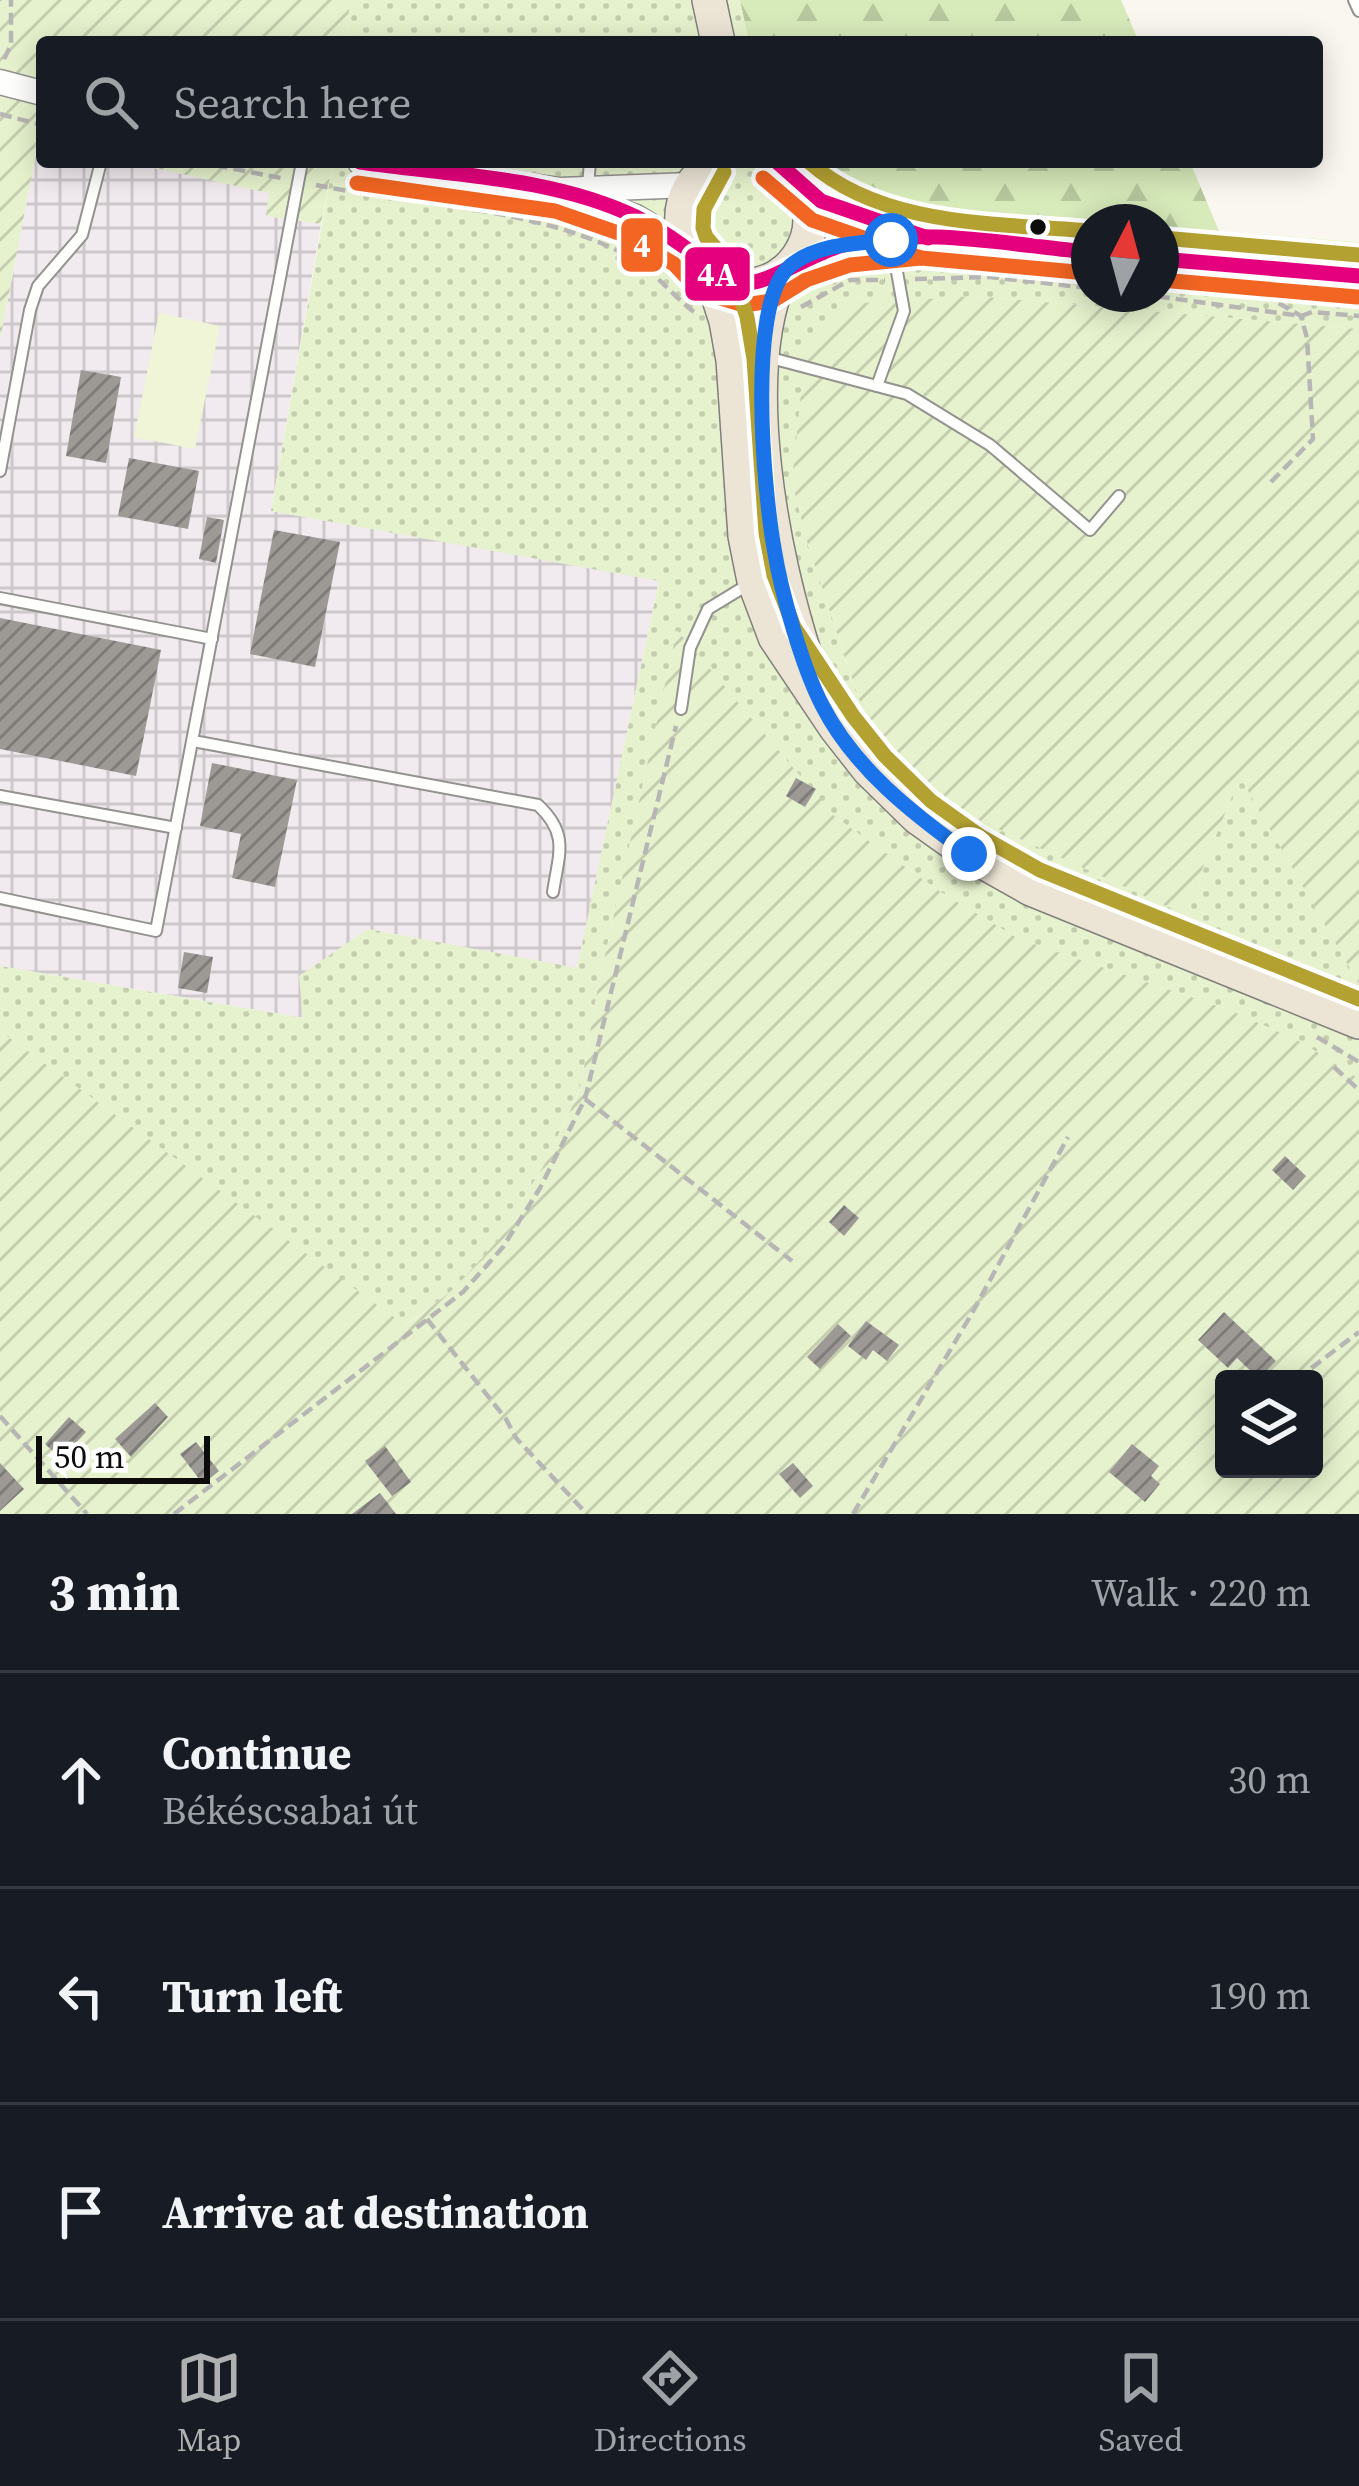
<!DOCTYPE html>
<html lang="en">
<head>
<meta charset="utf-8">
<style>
  body { margin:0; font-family:"Source Serif 4",serif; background:#20242c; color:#f1f3f6 }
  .controls { position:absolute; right:36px; bottom:36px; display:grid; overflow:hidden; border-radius:12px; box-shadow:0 6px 30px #0003 }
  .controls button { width:108px; height:108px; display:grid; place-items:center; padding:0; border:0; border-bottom:3px solid #363941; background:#171b24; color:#f1f3f6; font:60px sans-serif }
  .compass { position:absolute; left:1071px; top:204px; width:108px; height:108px; border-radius:50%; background:#171b24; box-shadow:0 6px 30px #0003; rotate:6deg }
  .scale { position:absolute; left:36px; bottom:30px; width:174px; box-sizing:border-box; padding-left:12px; border:6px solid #0c0c0c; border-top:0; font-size:33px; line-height:42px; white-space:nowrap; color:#0c0c0c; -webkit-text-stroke:9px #fff; paint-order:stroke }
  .stop { position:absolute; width:36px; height:36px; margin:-27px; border:9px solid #1a73e8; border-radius:50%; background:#fff }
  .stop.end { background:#1a73e8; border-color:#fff; box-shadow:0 3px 12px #0008 }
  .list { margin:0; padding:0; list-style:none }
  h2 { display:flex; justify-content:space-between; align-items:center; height:156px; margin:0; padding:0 48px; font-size:51px }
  h2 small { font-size:39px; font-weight:400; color:#9ea1a6 }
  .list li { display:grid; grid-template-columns:78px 1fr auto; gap:36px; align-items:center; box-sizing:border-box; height:216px; padding:0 48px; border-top:3px solid #363941 }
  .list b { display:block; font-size:45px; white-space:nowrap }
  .list p { margin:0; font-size:39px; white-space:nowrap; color:#9ea1a6 }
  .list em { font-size:39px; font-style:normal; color:#9ea1a6 }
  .icon { flex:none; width:66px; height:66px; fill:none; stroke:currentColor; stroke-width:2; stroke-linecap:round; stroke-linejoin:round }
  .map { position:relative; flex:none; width:1359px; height:1514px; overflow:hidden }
  .search { position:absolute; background:#171b24; box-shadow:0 6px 30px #0003; left:36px; right:36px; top:36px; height:132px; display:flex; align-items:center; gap:30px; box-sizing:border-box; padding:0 42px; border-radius:12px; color:#9ea1a6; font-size:45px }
  .sheet { height:804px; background:#171b24 }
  nav { display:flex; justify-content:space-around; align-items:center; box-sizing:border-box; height:168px; border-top:3px solid #363941; background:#171b24; font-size:33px; color:#9ea1a6 }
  nav a { display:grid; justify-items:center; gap:6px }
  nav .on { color:#afb0b1 }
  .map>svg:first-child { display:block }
  .industrial { fill:url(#industrial-grid) }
  .grass { fill:url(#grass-dots) }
  .forest { fill:url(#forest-firs) }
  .garden { fill:url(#garden-furrows); fill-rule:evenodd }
  .pitch { fill:#f0f5d7 }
  .building { fill:url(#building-hatch) }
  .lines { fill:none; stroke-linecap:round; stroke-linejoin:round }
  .service-casing { stroke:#93928f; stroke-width:14 }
  .tertiary-casing { stroke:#93928f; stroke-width:27 }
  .primary-casing { stroke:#807f7c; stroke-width:36 }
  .path { stroke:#b7b6b5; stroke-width:4.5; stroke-dasharray:12 6; stroke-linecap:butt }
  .service { stroke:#fefefd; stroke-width:10 }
  .tertiary { stroke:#fefefd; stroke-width:24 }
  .primary { stroke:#ece5d6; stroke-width:33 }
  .bus-1-casing { stroke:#fff; stroke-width:24 }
  .bus-2-casing { stroke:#fff; stroke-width:24 }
  .bus-3-casing { stroke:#fff; stroke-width:24 }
  .bus-1 { stroke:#e5007d; stroke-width:15 }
  .bus-2 { stroke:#f26522; stroke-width:15 }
  .bus-3 { stroke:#b3a132; stroke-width:15 }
  .route { stroke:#1a73e8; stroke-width:15 }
  .bus-dot { fill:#0c0c0c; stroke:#fff; stroke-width:4.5 }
  .line-badge { stroke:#fff; stroke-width:4.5 }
  .badge-label { font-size:33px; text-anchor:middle; font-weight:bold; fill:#fff }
</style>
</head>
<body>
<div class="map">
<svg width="1359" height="1514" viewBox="0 0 1359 1514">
  <defs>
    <pattern id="industrial-grid" width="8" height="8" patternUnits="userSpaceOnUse" patternTransform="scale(3)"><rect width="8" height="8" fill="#f1eaee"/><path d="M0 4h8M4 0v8" fill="none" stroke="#cdc8cb"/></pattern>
    <pattern id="grass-dots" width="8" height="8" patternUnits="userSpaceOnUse" patternTransform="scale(3)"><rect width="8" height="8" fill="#e6f2cd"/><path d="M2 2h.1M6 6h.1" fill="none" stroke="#c4ceaf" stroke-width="1.8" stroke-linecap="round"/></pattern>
    <pattern id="forest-firs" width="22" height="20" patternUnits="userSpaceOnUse" patternTransform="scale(3)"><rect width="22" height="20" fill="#d7eaba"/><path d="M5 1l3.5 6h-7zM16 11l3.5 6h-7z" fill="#b7c89f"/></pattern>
    <pattern id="garden-furrows" width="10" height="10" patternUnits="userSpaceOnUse" patternTransform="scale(3)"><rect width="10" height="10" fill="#e6f2cd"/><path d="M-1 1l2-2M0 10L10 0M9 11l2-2" fill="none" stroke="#c4ceaf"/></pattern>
    <pattern id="building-hatch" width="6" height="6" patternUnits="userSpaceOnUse" patternTransform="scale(3)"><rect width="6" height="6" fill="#9d9a96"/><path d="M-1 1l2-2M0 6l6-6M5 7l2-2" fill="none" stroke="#7e7c79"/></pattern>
  </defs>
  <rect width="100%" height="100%" fill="#faf7f0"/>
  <path class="industrial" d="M38,143h4v19h85l143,31 -3,23 54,8 -50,287 388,69 -82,389 -209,-40 -64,89 -304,-52v-626z"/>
  <g class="grass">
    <path d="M350,0h390l9,42h-403z"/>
    <path d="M333,162h482l22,27 43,18 213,15h-4v72h72v-67l198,15v87l-384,-33 -58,6 -125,180 16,63 62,187 370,44 119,208v95l-56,-36 -71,-32 -213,-72 -80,-48 -105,-75 -157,-185 -79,356 -18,102 -36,76 -45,74 -45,50 -49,37 -405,-295v-65l303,52 -4,-42 69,-47 209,39 82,-387 -388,-70z"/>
  </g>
  <g class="forest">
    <path d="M740,0h381l18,42h-390z"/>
    <path d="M815,162h375l29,69 -58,-4v-5c-64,0 -274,-1 -322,-32 -9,-6 -17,-19 -24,-28z"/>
  </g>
  <g class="garden">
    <path d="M0,0h350l-4,42h-304v101h-4l-38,197z"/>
    <path d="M127,162h206l-12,62 -55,-8 3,-23z"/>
    <path d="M975,296l384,33v655l-119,-207 -56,137 -240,-110 -74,-72 -62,-187 -16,-63 14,-139 40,-39z"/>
    <path d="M677,630l157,186 105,75 80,48 213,72 71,32 56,36v435h-1359v-483l406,295 48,-37 45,-50 45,-74 36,-75 18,-103zM1224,1379h90v90h-90z"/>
  </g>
  <path class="pitch" d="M159,313l61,13 -25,123 -61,-12z"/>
  <g class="building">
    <path d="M81,370l40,7 -15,86 -40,-7z"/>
    <path d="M129,458l70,13 -11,58 -70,-13z"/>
    <path d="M207,517l17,3 -8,43 -17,-4z"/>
    <path d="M274,530l66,12 -25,125 -65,-13z"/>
    <path d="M0,618l161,32 -25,126 -136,-27z"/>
    <path d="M212,763l85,17 -22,107 -43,-9 9,-44 -41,-8z"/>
    <path d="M796,778l20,11 -11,18 -19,-11z"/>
    <path d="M184,952l29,5 -6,36 -29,-5z"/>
    <path d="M1285,1156l21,20 -13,14 -21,-20z"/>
    <path d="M844,1205l15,13 -15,18 -15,-14z"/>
    <path d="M1224,1312l52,49 -17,18 -22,-21 -9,10 -30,-28z"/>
    <path d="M866,1321l33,24 -12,16 -14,-11 -7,10 -18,-14z"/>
    <path d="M838,1324l13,12 -31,33 -13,-12z"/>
    <path d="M155,1403l13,14 -37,40 -16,-18z"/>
    <path d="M69,1417l17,15 -25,27 -16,-15z"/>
    <path d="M196,1442l23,29 -16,13 -23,-30z"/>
    <path d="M1132,1444l27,22 -8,10 9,8 -15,18 -36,-30z"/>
    <path d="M385,1446l26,36 -19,14 -27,-35z"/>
    <path d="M0,1463l24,26 -24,22z"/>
    <path d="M793,1463l20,23 -13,12 -21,-24z"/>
    <path d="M380,1493l16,21h-44z"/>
  </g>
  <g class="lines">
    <g class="service-casing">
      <g id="service">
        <path d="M1354,0l5,11"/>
        <path d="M588,186l2,-24"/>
        <path d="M767,357l140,37 83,51 100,85 29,-34"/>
        <path d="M877,386l27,-75 -12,-67"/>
        <path d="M0,471l30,-161 8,-24 44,-51 19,-73"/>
        <path d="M0,598l212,41"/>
        <path d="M681,709l9,-61 18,-39 41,-25"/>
        <path d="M193,741l345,64c31,29 21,48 15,87"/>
        <path d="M0,796l176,32"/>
        <path d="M0,898l156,33 146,-769"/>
      </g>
    </g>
    <g class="tertiary-casing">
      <g id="tertiary">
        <path d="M0,82l42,11"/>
        <path d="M360,162l200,28 130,-5"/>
        <path d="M804,188l48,26 61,20"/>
        <path d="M574,195l62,22 51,31"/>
        <path d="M1161,259l198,17"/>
        <path d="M797,261c101,-35 188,-18 292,-9"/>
      </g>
    </g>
    <g class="primary-casing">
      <g id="primary">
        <path d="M709,0l9,42"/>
        <path d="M716,162c-22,14 -36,35 -34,61 1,19 10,36 25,48 70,52 149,-53 70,-109"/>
        <path d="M782,273c-46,101 -9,286 25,388"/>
        <path d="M711,274l15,47 7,39 12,176 9,45 21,56 61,91 33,42 48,47 52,37 62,35 328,133"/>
      </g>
    </g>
    <g class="path">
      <path d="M4,59l7,-14v-45"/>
      <path d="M0,114l42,11"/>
      <path d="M198,162l83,16"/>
      <path d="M316,185c97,20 229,23 315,73 25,15 41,37 63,54"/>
      <path d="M915,279l75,-2 99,11"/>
      <path d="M1266,291l4,7 31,18 6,22 6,101 -46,47"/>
      <path d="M1140,294l161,22 11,-4 47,4"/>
      <path d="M801,307l49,-27h35"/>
      <path d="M1317,1037l42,25"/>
      <path d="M1334,1067l25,23"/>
      <path d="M585,1099l207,162"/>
      <path d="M427,1319l79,100 10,19 71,76"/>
      <path d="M1297,1379l62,-47"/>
      <path d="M0,1416l87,98"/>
      <path d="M174,1514l289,-222 40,-45 37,-59 45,-89 91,-373"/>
      <path d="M853,1514l118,-199 97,-178"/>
    </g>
    <use href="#service" class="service"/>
    <use href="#tertiary" class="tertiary"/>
    <use href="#primary" class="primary"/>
    <g class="bus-1-casing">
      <g id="bus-1">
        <path d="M360,162c91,13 193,15 276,55 16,8 33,19 47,29 24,17 27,32 60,37 23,3 72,-32 101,-38 78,-19 166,0 245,7"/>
        <path d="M777,162l44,39 107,37"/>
        <path d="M1161,259l198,17"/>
      </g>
    </g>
    <g class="bus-2-casing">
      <g id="bus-2">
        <path d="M763,178l49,42 109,38"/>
        <path d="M357,183l198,28 72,25 47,28 26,28 44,13 28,-4 34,-21 44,-15 71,-7 166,15"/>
        <path d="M1161,280l196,17"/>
      </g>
    </g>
    <g class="bus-3-casing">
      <g id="bus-3">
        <path d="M809,162c73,65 187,61 280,69"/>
        <path d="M724,172l-20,37 -1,19 3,9 24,28 17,52 7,42 12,174 8,42 20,52 59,89 32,40 46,45 49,35 60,34 319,129"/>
        <path d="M1163,238l196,17"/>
      </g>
    </g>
    <use href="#bus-1" class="bus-1"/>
    <use href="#bus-2" class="bus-2"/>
    <use href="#bus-3" class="bus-3"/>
  </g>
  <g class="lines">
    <path class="route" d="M891,240c-32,3 -80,4 -104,29 -40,41 -23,223 -13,279 7,44 28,118 48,157 32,63 91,109 147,149"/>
  </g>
  <circle class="bus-dot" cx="1038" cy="227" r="10"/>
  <g class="line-badge">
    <rect x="619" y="216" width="46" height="58" rx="12" fill="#f26522"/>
    <rect x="683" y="245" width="69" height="58" rx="12" fill="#e5007d"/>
  </g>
  <g class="badge-label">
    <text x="642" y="257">4</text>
    <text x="717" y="286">4A</text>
  </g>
</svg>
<div class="controls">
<button><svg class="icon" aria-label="layers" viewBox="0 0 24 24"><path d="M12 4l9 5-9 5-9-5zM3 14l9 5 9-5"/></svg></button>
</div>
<svg class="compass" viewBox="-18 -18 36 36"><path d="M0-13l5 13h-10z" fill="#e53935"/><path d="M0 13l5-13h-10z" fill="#9ea1a6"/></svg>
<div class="scale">50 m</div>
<div class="stop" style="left:891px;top:240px"></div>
<div class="stop end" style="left:969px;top:854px"></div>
<div class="search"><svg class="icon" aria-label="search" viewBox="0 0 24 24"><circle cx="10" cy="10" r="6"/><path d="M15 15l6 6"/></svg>Search here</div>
</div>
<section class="sheet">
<h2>3 min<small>Walk · 220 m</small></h2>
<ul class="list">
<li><svg class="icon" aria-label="ahead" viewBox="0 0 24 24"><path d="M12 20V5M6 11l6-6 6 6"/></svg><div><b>Continue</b><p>Békéscsabai út</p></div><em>30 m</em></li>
<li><svg class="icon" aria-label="left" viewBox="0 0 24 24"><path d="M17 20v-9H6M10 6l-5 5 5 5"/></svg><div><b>Turn left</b></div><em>190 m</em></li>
<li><svg class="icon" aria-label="arrive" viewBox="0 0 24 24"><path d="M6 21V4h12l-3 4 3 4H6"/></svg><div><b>Arrive at destination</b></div></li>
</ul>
</section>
<nav>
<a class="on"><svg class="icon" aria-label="map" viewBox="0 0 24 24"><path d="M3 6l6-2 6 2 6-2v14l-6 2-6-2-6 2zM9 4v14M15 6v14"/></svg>Map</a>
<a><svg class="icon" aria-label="directions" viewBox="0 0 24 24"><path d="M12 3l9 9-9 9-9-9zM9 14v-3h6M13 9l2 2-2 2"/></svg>Directions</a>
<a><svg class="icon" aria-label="saved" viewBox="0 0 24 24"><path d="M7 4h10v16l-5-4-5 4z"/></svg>Saved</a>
</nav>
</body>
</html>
